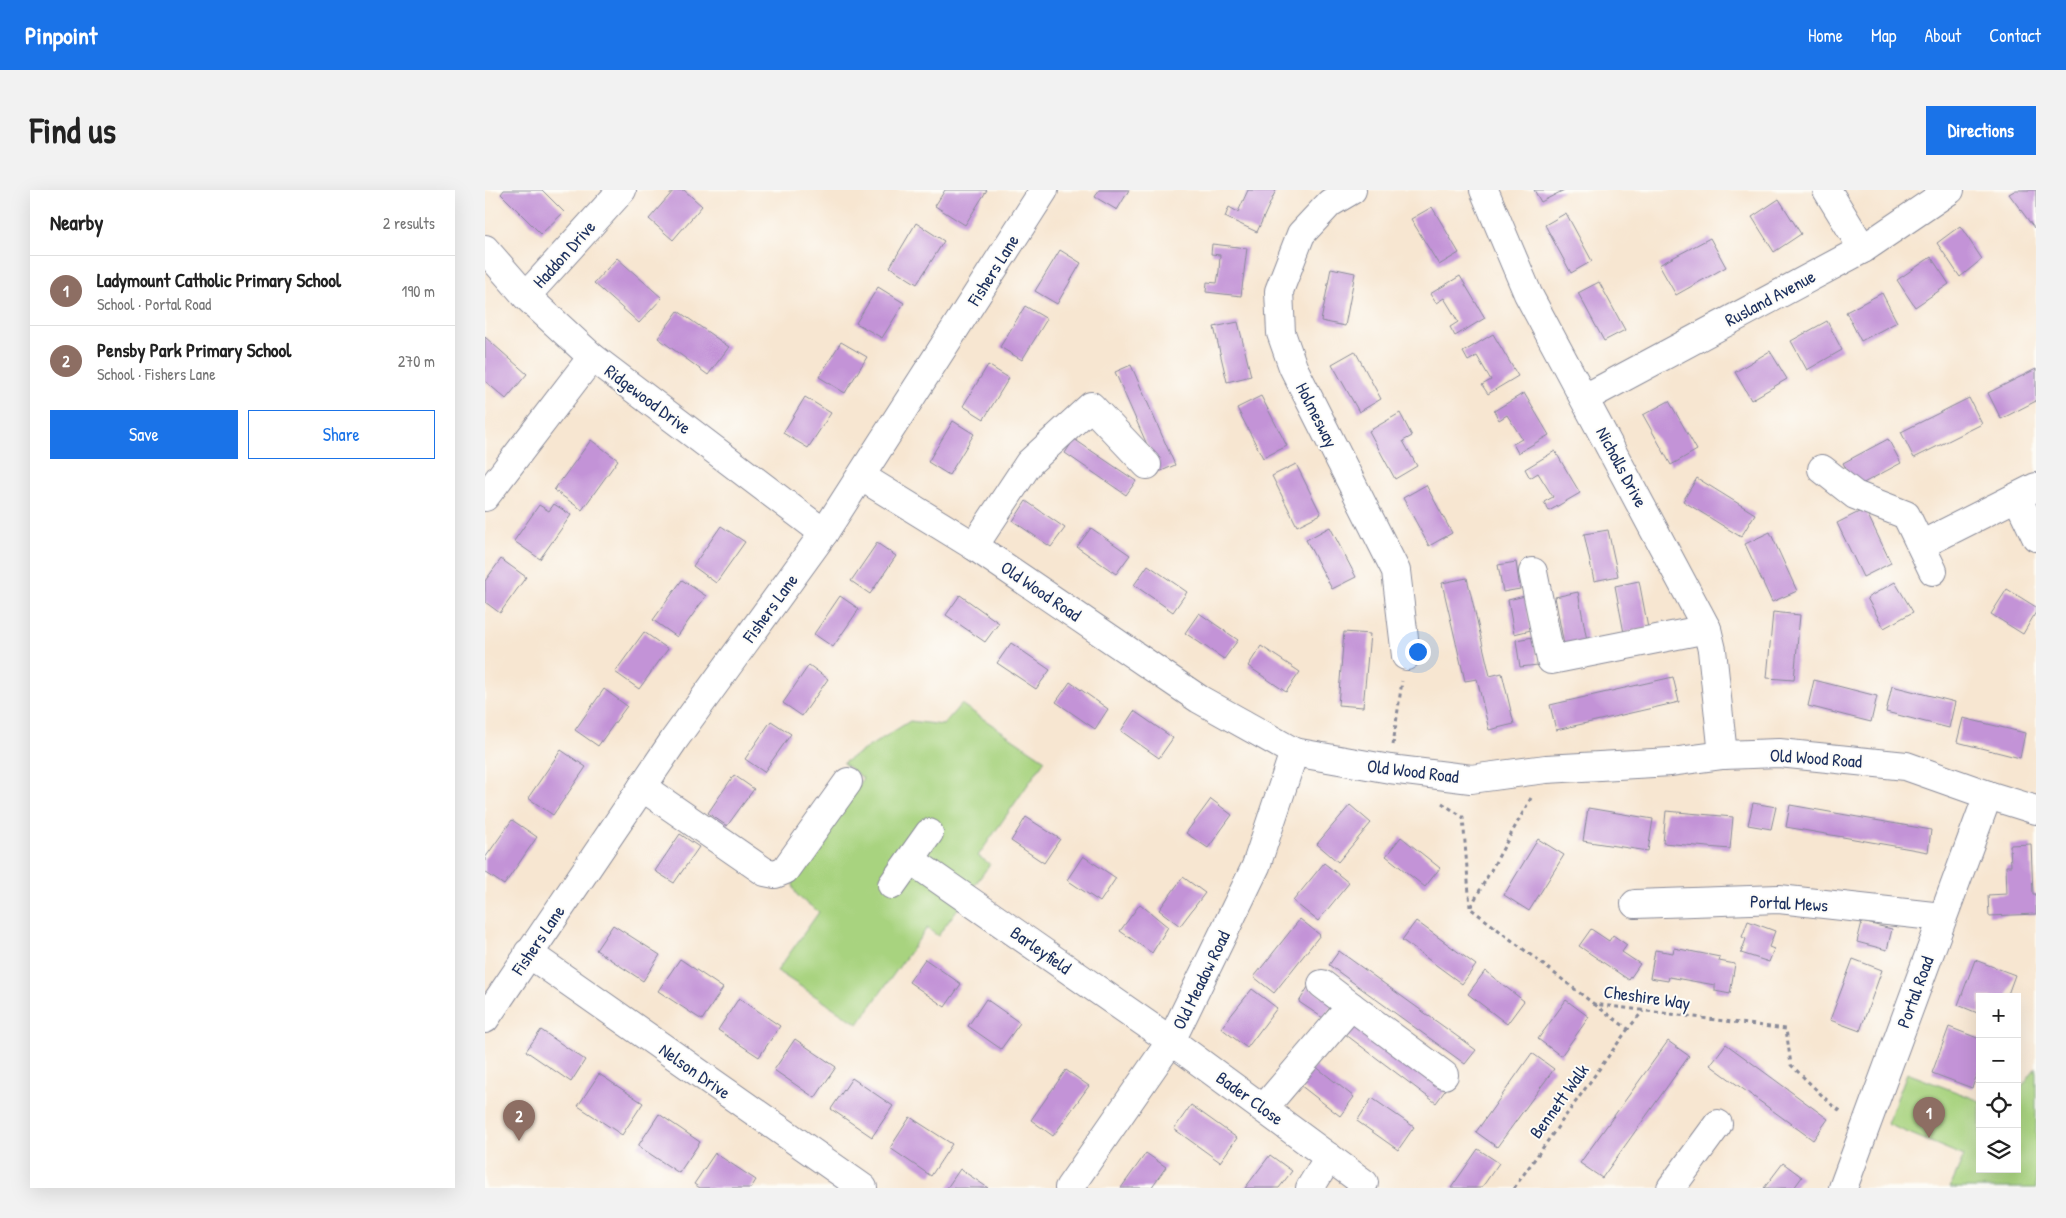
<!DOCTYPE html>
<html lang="en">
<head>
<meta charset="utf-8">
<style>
  body { margin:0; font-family:"Patrick Hand",sans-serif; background:#f2f2f2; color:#222 }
  .controls { position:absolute; right:15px; bottom:15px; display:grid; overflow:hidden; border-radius:0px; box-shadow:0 5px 20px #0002 }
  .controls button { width:45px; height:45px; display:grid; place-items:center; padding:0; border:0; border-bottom:1px solid #e0e0e0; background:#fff; color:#222; font:25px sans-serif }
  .you { position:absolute; left:932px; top:461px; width:18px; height:18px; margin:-12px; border:4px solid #fff; border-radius:50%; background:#1a73e8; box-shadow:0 0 0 8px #1a73e833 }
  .badge { display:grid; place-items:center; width:32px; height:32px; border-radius:50%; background:#1a73e8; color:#fff; font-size:16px; font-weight:700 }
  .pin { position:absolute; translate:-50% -41px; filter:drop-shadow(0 1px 2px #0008) }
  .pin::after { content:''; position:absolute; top:26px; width:18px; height:15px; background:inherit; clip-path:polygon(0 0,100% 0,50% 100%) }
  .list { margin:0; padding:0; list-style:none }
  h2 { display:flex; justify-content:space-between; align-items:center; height:65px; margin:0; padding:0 20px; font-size:21px }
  h2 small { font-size:16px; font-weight:400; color:#767676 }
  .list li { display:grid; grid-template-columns:32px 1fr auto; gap:15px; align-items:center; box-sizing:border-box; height:70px; padding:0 20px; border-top:1px solid #e0e0e0 }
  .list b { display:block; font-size:19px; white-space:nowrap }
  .list p { margin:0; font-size:16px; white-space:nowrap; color:#767676 }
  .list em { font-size:16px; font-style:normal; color:#767676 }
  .actions { display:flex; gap:10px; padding:15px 20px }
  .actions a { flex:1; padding:11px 0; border:1px solid #1a73e8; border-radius:0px; text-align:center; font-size:18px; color:#1a73e8 }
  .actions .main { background:#1a73e8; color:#fff }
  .icon { flex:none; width:28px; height:28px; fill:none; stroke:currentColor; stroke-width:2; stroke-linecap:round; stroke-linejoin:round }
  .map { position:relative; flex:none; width:1551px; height:998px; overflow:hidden; border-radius:0px }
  header { display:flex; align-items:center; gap:30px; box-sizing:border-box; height:70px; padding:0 25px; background:#1a73e8; color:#fff }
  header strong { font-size:24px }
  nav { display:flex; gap:28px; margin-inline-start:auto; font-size:18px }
  .intro { display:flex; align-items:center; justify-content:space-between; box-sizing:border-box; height:120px; padding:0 30px }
  h1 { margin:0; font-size:35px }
  .button { padding:12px 22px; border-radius:0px; background:#1a73e8; color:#fff; font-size:18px; font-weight:700 }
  main { display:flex; gap:30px; padding:0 30px }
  aside { flex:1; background:#fff; border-radius:0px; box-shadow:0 5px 20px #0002 }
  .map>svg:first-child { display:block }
  .green { fill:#a8d37f; stroke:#62816e }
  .building { fill:#c393d7 }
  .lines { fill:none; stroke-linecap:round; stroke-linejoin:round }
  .minor-casing { stroke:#898a98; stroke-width:30 }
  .path { stroke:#898a98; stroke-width:3; stroke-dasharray:4 4; stroke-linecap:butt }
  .minor { stroke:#fff; stroke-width:28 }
  .labels { text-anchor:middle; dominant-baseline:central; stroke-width:4; stroke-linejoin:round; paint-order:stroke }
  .street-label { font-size:18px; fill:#1b2f5e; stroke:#fdfcf7 }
</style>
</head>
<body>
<header>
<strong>Pinpoint</strong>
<nav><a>Home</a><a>Map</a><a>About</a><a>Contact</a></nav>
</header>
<div class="intro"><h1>Find us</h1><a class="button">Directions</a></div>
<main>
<aside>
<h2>Nearby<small>2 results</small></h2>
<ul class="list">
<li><span class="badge" style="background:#8d6e63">1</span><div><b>Ladymount Catholic Primary School</b><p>School · Portal Road</p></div><em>190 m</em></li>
<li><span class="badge" style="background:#8d6e63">2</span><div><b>Pensby Park Primary School</b><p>School · Fishers Lane</p></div><em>270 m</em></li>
</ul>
<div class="actions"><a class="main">Save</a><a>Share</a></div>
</aside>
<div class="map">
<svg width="1551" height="998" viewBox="0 0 1551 998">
  <rect width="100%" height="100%" fill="#fdfcf7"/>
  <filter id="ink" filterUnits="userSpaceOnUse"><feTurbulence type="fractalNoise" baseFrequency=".02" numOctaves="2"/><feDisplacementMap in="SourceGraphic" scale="10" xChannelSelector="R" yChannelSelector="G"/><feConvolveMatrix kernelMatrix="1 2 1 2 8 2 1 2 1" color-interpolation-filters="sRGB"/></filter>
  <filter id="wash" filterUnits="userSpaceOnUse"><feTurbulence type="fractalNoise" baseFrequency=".0096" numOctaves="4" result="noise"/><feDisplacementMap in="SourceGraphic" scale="20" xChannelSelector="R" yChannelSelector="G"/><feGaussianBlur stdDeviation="1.12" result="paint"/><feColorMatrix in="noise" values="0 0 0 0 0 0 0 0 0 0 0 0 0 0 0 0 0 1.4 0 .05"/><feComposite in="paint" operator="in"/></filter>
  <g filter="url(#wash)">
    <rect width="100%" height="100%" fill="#f7e6d1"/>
    <g class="green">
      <path d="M476,514l84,56 -67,96 12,8 -52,72 -11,-8 -69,96 -81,-53 42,-59c-15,-12 -30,-16 -25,-37l69,-97 -20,-15 67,-42 33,4z"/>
      <path d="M1551,877v121h-86l14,-32 -77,-32 20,-51 73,28v68h37v-76z"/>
    </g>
    <g id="blocks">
      <g class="building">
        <path d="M19,0h38l22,22 -23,22 -40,-40z"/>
        <path d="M189,0h10l18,16 -29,34 -24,-21z"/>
        <path d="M460,0h42l-22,35 -30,-19z"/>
        <path d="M614,0h30l-12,20 -22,-13z"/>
        <path d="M763,0h28l-19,42 -32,-15 4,-10 9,5z"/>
        <path d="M1049,0h30l-23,12z"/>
        <path d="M1531,0h20v36l-2,2 -25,-34z"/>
        <path d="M1294,9l22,35 -27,18 -22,-35z"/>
        <path d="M947,17l27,46 -20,12 -28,-46z"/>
        <path d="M1081,23l26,48 -21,12 -26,-48z"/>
        <path d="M431,33l28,18 -27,43 -27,-17z"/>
        <path d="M1475,36l22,33 -22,18 -23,-34z"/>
        <path d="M1225,48l16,29 -50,28 -17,-30z"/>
        <path d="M727,54l35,4 -6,48 -35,-4 1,-10 10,1 2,-12 1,-16 -9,-1z"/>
        <path d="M575,60l21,13 -24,41 -22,-13z"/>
        <path d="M1446,67l18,27 -34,23 -18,-27z"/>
        <path d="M132,68l45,40 -23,25 -45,-40z"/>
        <path d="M846,78l24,5 -10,53 -24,-5z"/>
        <path d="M975,86l25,42 -30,18 -5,-9 8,-5 -6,-11 -8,-13 -8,5 -6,-9z"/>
        <path d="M1114,92l26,48 -21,11 -26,-48z"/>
        <path d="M393,97l26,16 -22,35 -26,-15z"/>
        <path d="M1397,103l15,29 -36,19 -15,-29z"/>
        <path d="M540,116l22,13 -25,41 -22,-13z"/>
        <path d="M193,121l51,36 -21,28 -50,-37z"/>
        <path d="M1342,131l15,29 -35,20 -16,-29z"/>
        <path d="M753,132l13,54 -24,6 -13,-55z"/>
        <path d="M1008,144l25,42 -30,18 -6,-9 9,-5 -14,-24 -9,5 -5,-9z"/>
        <path d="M0,147l42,37 -21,25 -21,-18z"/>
        <path d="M356,152l26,15 -22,36 -26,-16z"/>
        <path d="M870,161l26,48 -22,13 -27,-48z"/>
        <path d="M1285,161l17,28 -36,21 -16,-28z"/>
        <path d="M503,175l21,13 -25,41 -21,-13z"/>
        <path d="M646,175l44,100 -16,7 -44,-100z"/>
        <path d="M1551,179v32l-35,18 -13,-26z"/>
        <path d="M1039,203l25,42 -31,18 -5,-9 9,-5 -6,-10 -9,-14 -8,5 -5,-9z"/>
        <path d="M776,206l26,50 -24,12 -26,-50z"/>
        <path d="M320,207l26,16 -23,35 -25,-15z"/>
        <path d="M1484,208l13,26 -68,34 -13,-26z"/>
        <path d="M1184,211l28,49 -26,15 -28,-50z"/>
        <path d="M915,223l12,23 -9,5 14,25 -22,13 -26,-48z"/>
        <path d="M468,231l21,13 -25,41 -21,-13z"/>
        <path d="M589,249l62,42 -10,14 -61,-42z"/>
        <path d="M1403,249l13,24 -45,24 -13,-24z"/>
        <path d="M106,250l27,20 -36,50 -28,-20z"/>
        <path d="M1070,261l25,42 -31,18 -5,-9 9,-5 -15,-24 -8,5 -5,-9z"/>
        <path d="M811,274l25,50 -24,12 -25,-50z"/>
        <path d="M1212,288l58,36 -14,23 -58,-36z"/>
        <path d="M941,295l26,48 -23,13 -26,-48z"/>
        <path d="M541,311l39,27 -14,19 -38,-26z"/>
        <path d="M69,314l17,11 -31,44 -26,-18 25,-36 10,6z"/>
        <path d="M1380,319l26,54 -28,14 -26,-54z"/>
        <path d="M236,336l24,16 -29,41 -23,-17z"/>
        <path d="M845,337l26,50 -24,12 -26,-49z"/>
        <path d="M606,338l39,27 -14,19 -39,-27z"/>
        <path d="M1123,340l10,46 -24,5 -10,-47z"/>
        <path d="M1285,342l27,59 -25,11 -27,-58z"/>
        <path d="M392,353l19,13 -26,38 -19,-13z"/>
        <path d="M16,369l25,18 -26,36 -15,-11v-21z"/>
        <path d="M1031,372l4,27 -17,3 -5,-27z"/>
        <path d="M663,375l39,27 -14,20 -39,-27z"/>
        <path d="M982,388l23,98 12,-3 12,51 -25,6 -12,-51 -12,2 -23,-98z"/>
        <path d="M197,390l24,16 -29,41 -24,-17z"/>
        <path d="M1154,391l9,47 -24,5 -9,-47z"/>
        <path d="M1410,392l18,30 -29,16 -17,-30z"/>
        <path d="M1522,399l29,18v5l-13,22 -32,-20z"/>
        <path d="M1093,402l10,54 -23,4 -10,-53z"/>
        <path d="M475,405l39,28 -14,19 -39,-27z"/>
        <path d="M355,406l19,13 -26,38 -19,-13z"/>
        <path d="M1040,406l6,34 -17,4 -6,-34z"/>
        <path d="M1288,422l27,3 -6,65 -27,-2z"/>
        <path d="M714,423l39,27 -14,19 -39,-26z"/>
        <path d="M159,442l24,17 -29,40 -24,-17z"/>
        <path d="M859,442l26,2 -7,73 -25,-2z"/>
        <path d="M1048,447l5,28 -18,2 -4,-27z"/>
        <path d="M526,453l39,27 -14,19 -39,-26z"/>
        <path d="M776,456l39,26 -14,20 -38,-26z"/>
        <path d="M324,475l19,14 -26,37 -19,-13z"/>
        <path d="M1188,487l6,25 -123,28 -6,-25z"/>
        <path d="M1329,490l63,16 -6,26 -63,-16z"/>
        <path d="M585,492l38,27 -13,20 -39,-27z"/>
        <path d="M1407,496l63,16 -6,26 -63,-16z"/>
        <path d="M119,499l23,17 -29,40 -23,-16z"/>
        <path d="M649,521l39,27 -14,20 -38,-27z"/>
        <path d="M1478,528l62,15 -5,25 -63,-16z"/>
        <path d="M286,531l20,13 -27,38 -19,-13z"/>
        <path d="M76,560l25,17 -33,48 -25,-17z"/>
        <path d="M249,585l20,14 -27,37 -19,-13z"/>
        <path d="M726,609l21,16 -24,33 -22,-15z"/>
        <path d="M1268,613l23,4 -5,22 -23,-4z"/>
        <path d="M865,615l21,18 -33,39 -21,-18z"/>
        <path d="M1305,615l141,25 -3,22 -142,-25z"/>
        <path d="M1103,618l65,11 -5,32 -65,-10z"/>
        <path d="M1181,621l67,6 -3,32 -67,-6z"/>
        <path d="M541,627l34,22 -16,24 -33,-22z"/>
        <path d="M27,630l25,17 -33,48 -19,-13v-14z"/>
        <path d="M195,644l19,13 -25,36 -19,-12z"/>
        <path d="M916,647l39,31 -15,19 -39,-31z"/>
        <path d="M1053,649l26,16 -35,56 -25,-16z"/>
        <path d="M1546,654l2,50h3v20l-47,2 -1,-21 19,-1 -1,-28h5l-1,-21z"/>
        <path d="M598,666l33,22 -16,24 -33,-22z"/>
        <path d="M839,673l25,20 -31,38 -25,-20z"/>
        <path d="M698,687l22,16 -25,33 -21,-16z"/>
        <path d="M655,714l28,23 -16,26 -32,-22z"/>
        <path d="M815,729l20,16 -46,58 -20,-16z"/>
        <path d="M931,731l60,44 -14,19 -60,-44z"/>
        <path d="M1263,731l27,10 -6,16 5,2 -5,13 -28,-9 5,-14 -4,-2z"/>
        <path d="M1377,732l30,7 -5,21 -30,-8z"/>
        <path d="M128,735l47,30 -17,26 -47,-31z"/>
        <path d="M1106,739l18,12 4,-6 14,10 -5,7 18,12 -11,16 -50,-34z"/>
        <path d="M1189,758l46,9 -1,4 16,3 -5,30 -15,-3v-6l-46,-8 -1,4 -18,-3 5,-28 18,3z"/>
        <path d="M854,761l137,99 -11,14 -136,-99z"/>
        <path d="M195,769l43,29 -21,32 -44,-29z"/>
        <path d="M440,769l36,25 -16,23 -36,-25z"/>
        <path d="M1368,769l29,11 -22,61 -30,-11z"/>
        <path d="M1490,770l40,15 -8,22h-27v17l-22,-9z"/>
        <path d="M1000,781l39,30 -17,23 -39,-30z"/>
        <path d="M823,797l25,16 -10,15 -24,-16z"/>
        <path d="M767,799l25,19 -30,40 -26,-20z"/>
        <path d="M254,808l41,28 -21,31 -41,-27z"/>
        <path d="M501,809l34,24 -19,26 -33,-23z"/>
        <path d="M1081,810l23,17 -28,39 -23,-17z"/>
        <path d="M871,829l91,69 -11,15 -91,-69z"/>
        <path d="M1464,837l31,12v28l-8,21 -40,-15z"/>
        <path d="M56,840l44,30 -14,22 -45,-31z"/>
        <path d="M310,849l41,28 -21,31 -41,-28z"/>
        <path d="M1183,851l21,15 -87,122 -22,-15z"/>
        <path d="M1241,854l102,75 -15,21 -103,-75z"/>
        <path d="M1047,863l22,16 -57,78 -21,-15z"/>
        <path d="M830,876l39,31 -14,19 -40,-31z"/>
        <path d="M581,880l23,16 -36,50 -22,-16z"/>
        <path d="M114,884l44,29 -21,32 -44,-29z"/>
        <path d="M367,888l41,28 -21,31 -41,-28z"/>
        <path d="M887,908l42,29 -16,23 -41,-29z"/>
        <path d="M706,915l46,33 -17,24 -46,-33z"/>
        <path d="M174,924l41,28 -21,31 -41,-27z"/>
        <path d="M425,927l42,27 -21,32 -41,-28z"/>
        <path d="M993,959l21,14 -14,20 -4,5h-30z"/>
        <path d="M230,963l41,27 -5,8h-51l-6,-4z"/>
        <path d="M661,963l20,14 -15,21h-30z"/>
        <path d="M785,965l22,16 -13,17h-34z"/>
        <path d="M1298,973l19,14 -8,11h-30z"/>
        <path d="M475,979l18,12 10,7h-41z"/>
      </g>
    </g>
  </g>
  <g filter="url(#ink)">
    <use href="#blocks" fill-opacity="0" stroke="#898a98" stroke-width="1"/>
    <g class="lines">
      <g class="minor-casing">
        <g id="minor">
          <path d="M867,0l-22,13 -29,31 -22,57 2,42 12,34 103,204 10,85"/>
          <path d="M999,0l44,104 179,335 5,21 11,105"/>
          <path d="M1342,0l36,59"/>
          <path d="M0,59l41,47 66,61 232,176"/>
          <path d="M41,106l96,-106"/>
          <path d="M1100,208l278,-149 87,-59"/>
          <path d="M1337,279l33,26 51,20 27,56"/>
          <path d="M377,287l112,69 225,153 95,53 96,17 81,10 75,-10 125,-7 52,-7 56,-2 127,13 82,29 48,15"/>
          <path d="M0,307l107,-140"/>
          <path d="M1532,307l19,40"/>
          <path d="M1436,355l115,-58"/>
          <path d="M489,356l55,-83 62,-57 56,59"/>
          <path d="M1048,382l18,88 156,-31"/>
          <path d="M157,597l123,85 10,2 10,-4 63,-88"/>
          <path d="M426,670l260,181 193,142"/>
          <path d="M407,695l37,-52"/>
          <path d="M1150,714l144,-5 163,18"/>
          <path d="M43,763l335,235"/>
          <path d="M866,816l93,69"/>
          <path d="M0,829l189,-279 150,-207 220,-343"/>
          <path d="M779,918l87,-102 -29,-22"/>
          <path d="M584,998l102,-147 85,-175 38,-114"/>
          <path d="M825,998l19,-31"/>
          <path d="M1186,998l47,-64"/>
          <path d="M1358,998l145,-393"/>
        </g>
      </g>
      <g class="path">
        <path d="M908,555l9,-64"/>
        <path d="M1046,608l-61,110 124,96 192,25 5,36 43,42 9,5"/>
        <path d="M957,613l21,14 7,90"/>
        <path d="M1109,814l34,25 15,-18"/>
        <path d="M1029,998l114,-159"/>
      </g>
      <use href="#minor" class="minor"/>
    </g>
  </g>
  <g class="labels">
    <g class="street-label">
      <text transform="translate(79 64) rotate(-48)">Haddon Drive</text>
      <text transform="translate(508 80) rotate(-58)">Fishers Lane</text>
      <text transform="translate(1285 108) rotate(-28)">Rusland Avenue</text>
      <text transform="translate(163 209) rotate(37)">Ridgewood Drive</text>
      <text transform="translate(832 225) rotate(63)">Holmesway</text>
      <text transform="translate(1137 277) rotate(62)">Nicholls Drive</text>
      <text transform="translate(556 401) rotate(34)">Old Wood Road</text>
      <text transform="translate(285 418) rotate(-54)">Fishers Lane</text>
      <text transform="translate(1331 568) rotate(4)">Old Wood Road</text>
      <text transform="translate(928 581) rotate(7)">Old Wood Road</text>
      <text transform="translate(1304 713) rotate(3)">Portal Mews</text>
      <text transform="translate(53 750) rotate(-56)">Fishers Lane</text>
      <text transform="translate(556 760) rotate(35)">Barleyfield</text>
      <text transform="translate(716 790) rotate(-64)">Old Meadow Road</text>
      <text transform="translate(1430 802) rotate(-70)">Portal Road</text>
      <text transform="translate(1162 807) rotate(8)">Cheshire Way</text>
      <text transform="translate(210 881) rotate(35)">Nelson Drive</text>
      <text transform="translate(765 908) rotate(36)">Bader Close</text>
      <text transform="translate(1074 911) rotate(-54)">Bennett Walk</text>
    </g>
  </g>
</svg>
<div class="controls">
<button>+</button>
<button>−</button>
<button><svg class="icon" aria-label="locate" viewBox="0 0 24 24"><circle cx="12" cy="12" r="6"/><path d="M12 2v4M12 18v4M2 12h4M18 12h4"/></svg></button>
<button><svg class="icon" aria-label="layers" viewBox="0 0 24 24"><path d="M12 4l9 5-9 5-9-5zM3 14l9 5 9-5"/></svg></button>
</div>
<div class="you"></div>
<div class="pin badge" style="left:1444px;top:948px;background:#8d6e63">1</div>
<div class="pin badge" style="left:34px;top:951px;background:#8d6e63">2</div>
</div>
</main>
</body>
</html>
